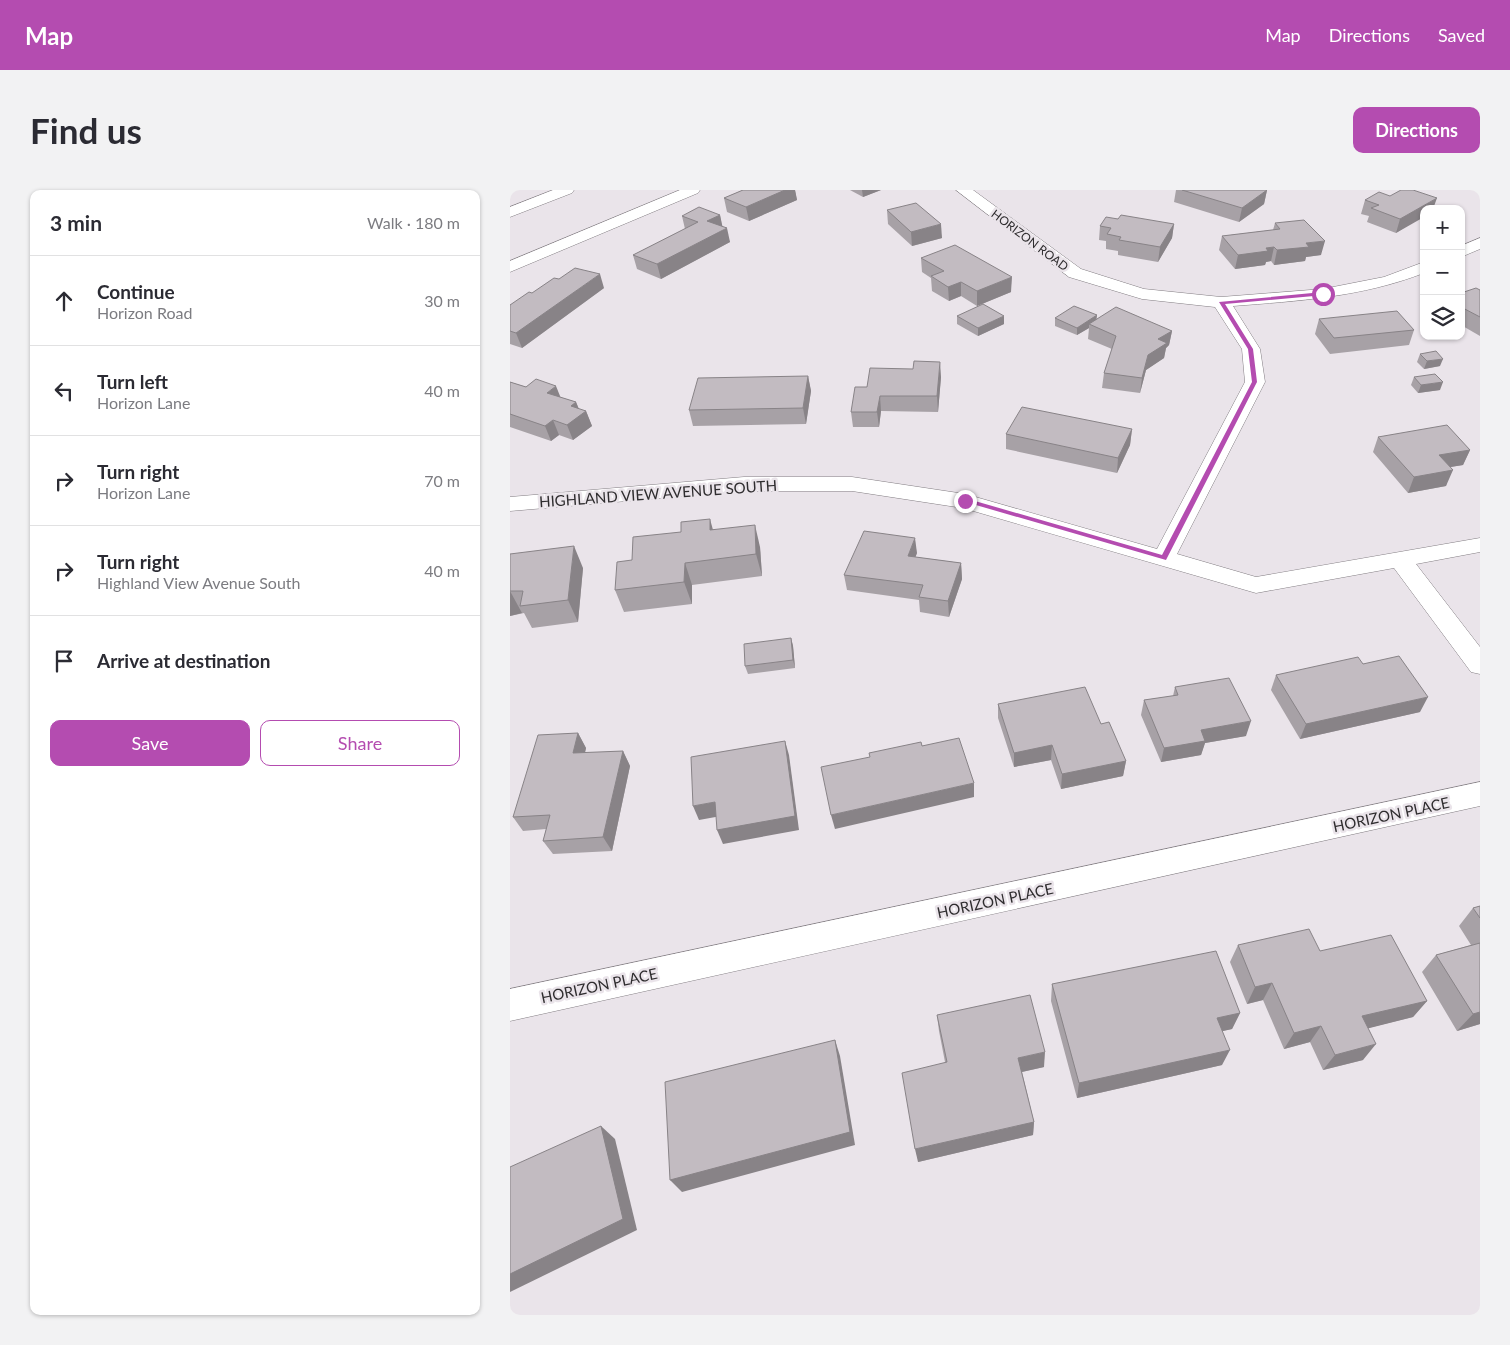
<!DOCTYPE html>
<html lang="en">
<head>
<meta charset="utf-8">
<style>
  body { margin:0; font-family:Lato,sans-serif; background:#f2f2f3; color:#2b2b33 }
  .controls { position:absolute; right:15px; top:15px; display:grid; overflow:hidden; border-radius:10px; box-shadow:0 1px 4px #0004 }
  .controls button { width:45px; height:45px; display:grid; place-items:center; padding:0; border:0; border-bottom:1px solid #e1e1e2; background:#fff; color:#2b2b33; font:25px sans-serif }
  .stop { position:absolute; width:15px; height:15px; margin:-11px; border:4px solid #b44cb0; border-radius:50%; background:#fff }
  .stop.end { background:#b44cb0; border-color:#fff; box-shadow:0 1px 5px #0008 }
  .list { margin:0; padding:0; list-style:none }
  h2 { display:flex; justify-content:space-between; align-items:center; height:65px; margin:0; padding:0 20px; font-size:21px }
  h2 small { font-size:16px; font-weight:400; color:#7c7c81 }
  .list li { display:grid; grid-template-columns:32px 1fr auto; gap:15px; align-items:center; box-sizing:border-box; height:90px; padding:0 20px; border-top:1px solid #e1e1e2 }
  .list b { display:block; font-size:19px; white-space:nowrap }
  .list p { margin:0; font-size:16px; white-space:nowrap; color:#7c7c81 }
  .list em { font-size:16px; font-style:normal; color:#7c7c81 }
  .actions { display:flex; gap:10px; padding:15px 20px }
  .actions a { flex:1; padding:11px 0; border:1px solid #b44cb0; border-radius:10px; text-align:center; font-size:18px; color:#b44cb0 }
  .actions .main { background:#b44cb0; color:#fff }
  .icon { flex:none; width:28px; height:28px; fill:none; stroke:currentColor; stroke-width:2; stroke-linecap:round; stroke-linejoin:round }
  .map { position:relative; flex:none; width:970px; height:1125px; overflow:hidden; border-radius:10px }
  header { display:flex; align-items:center; gap:30px; box-sizing:border-box; height:70px; padding:0 25px; background:#b44cb0; color:#fff }
  header strong { font-size:24px }
  nav { display:flex; gap:28px; margin-inline-start:auto; font-size:18px }
  .intro { display:flex; align-items:center; justify-content:space-between; box-sizing:border-box; height:120px; padding:0 30px }
  h1 { margin:0; font-size:35px }
  .button { padding:12px 22px; border-radius:10px; background:#b44cb0; color:#fff; font-size:18px; font-weight:700 }
  main { display:flex; gap:30px; padding:0 30px }
  aside { flex:1; background:#fff; border-radius:10px; box-shadow:0 1px 4px #0004 }
  .map>svg:first-child { display:block }
  .lines { fill:none; stroke-linecap:round; stroke-linejoin:round }
  .street-casing { stroke:#827d82; stroke-width:1 }
  .highway-casing { stroke:#827d82; stroke-width:1 }
  .street { fill:#fff; fill-rule:evenodd }
  .highway { fill:#fff; fill-rule:evenodd }
  .wall { fill:#a7a1a6 }
  .shaded-wall { fill:#888387 }
  .building { fill:#c2bbc1; stroke:#888387 }
  .route { fill:#b44cb0 }
  .labels { text-anchor:middle; dominant-baseline:central; stroke-width:5; stroke-linejoin:round; paint-order:stroke }
  .far-street-label { font-size:12px; fill:#2f2d2f; stroke:#eae4ea }
  .street-label { font-size:15px; fill:#2f2d2f; stroke:#eae4ea }
</style>
</head>
<body>
<header>
<strong>Map</strong>
<nav><a>Map</a><a>Directions</a><a>Saved</a></nav>
</header>
<div class="intro"><h1>Find us</h1><a class="button">Directions</a></div>
<main>
<aside>
<h2>3 min<small>Walk · 180 m</small></h2>
<ul class="list">
<li><svg class="icon" aria-label="ahead" viewBox="0 0 24 24"><path d="M12 20V5M6 11l6-6 6 6"/></svg><div><b>Continue</b><p>Horizon Road</p></div><em>30 m</em></li>
<li><svg class="icon" aria-label="left" viewBox="0 0 24 24"><path d="M17 20v-9H6M10 6l-5 5 5 5"/></svg><div><b>Turn left</b><p>Horizon Lane</p></div><em>40 m</em></li>
<li><svg class="icon" aria-label="right" viewBox="0 0 24 24"><path d="M7 20v-9h11M14 6l5 5-5 5"/></svg><div><b>Turn right</b><p>Horizon Lane</p></div><em>70 m</em></li>
<li><svg class="icon" aria-label="right" viewBox="0 0 24 24"><path d="M7 20v-9h11M14 6l5 5-5 5"/></svg><div><b>Turn right</b><p>Highland View Avenue South</p></div><em>40 m</em></li>
<li><svg class="icon" aria-label="arrive" viewBox="0 0 24 24"><path d="M6 21V4h12l-3 4 3 4H6"/></svg><div><b>Arrive at destination</b></div></li>
</ul>
<div class="actions"><a class="main">Save</a><a>Share</a></div>
</aside>
<div class="map">
<svg width="970" height="1125" viewBox="0 0 970 1125">
  <rect width="100%" height="100%" fill="#eae4ea"/>
  <g class="lines">
    <g class="street-casing">
      <g id="street">
        <path d="M170,0h20l-2,3 -188,79v-11z"/>
        <path d="M446,0h17l108,79 63,20 77,8 102,-8 61,-12 40,-15v11c-62,24 -126,28 -191,33l27,43 5,33 -88,172 79,23 224,-39v14l-64,12 64,83v27l-9,-2 -77,-104 -138,25 -293,-85 -111,-17h-108l-234,20v-14l234,-20h108l113,17 192,55 88,-167 -3,-33 -27,-42 -73,-8 -73,-22z"/>
        <path d="M970,48v11l-19,8v-11z"/>
        <path d="M970,592v24l-970,215v-32z"/>
      </g>
    </g>
    <g class="highway-casing">
      <path id="highway" d="M43,0h21l-2,3 -62,24v-10z"/>
    </g>
    <use href="#street" class="street"/>
    <use href="#highway" class="highway"/>
  </g>
  <g class="wall">
    <path d="M233,0h52l2,10 -48,21 -22,-9 -3,-14z"/>
    <path d="M340,0h31l-18,7z"/>
    <path d="M666,0h91l-3,14 -25,18 -65,-20z"/>
    <path d="M880,6l43,13 -37,24 -29,-11 2,-6 -8,-2 4,-14z"/>
    <path d="M377,20l55,28 -30,8 -24,-22z"/>
    <path d="M210,25l2,12 8,15 -69,37 -24,-10 -4,-14 52,-26 -3,-13z"/>
    <path d="M608,29l56,5 -2,14 -14,24 -40,-7v-4l-12,-2v-8l-7,-1 1,-14z"/>
    <path d="M765,33l46,32 -15,2 -1,4 -31,4 -3,-4 -5,1 -1,3 -30,4 -16,-19 3,-14 51,-6z"/>
    <path d="M411,68l90,34 -34,14 -16,-10 -12,5 -17,-10 -1,-13 -9,-6z"/>
    <path d="M94,98l-82,60 -12,-4v-39l22,-12z"/>
    <path d="M970,100v46l-19,-11v-32z"/>
    <path d="M587,125l-1,4 76,12 -3,14 -3,3 -2,10 -18,12 -6,23 -38,-5 2,-15 8,-24 -24,-10 1,-11 -12,7 -22,-9v-8z"/>
    <path d="M447,126l47,8 -26,12 -21,-12z"/>
    <path d="M809,129l95,11 -5,15 -79,9 -15,-20z"/>
    <path d="M910,164l20,12 -16,3 -7,-7z"/>
    <path d="M298,186l3,15 -5,33 -113,2 -4,-16z"/>
    <path d="M431,187l-3,35 -57,-1 -2,16h-26l-2,-15 16,-25z"/>
    <path d="M904,187l26,13 -22,3 -7,-8z"/>
    <path d="M0,192l66,20 3,7 7,2 6,15 -19,14 -14,-5 -8,6 -41,-14z"/>
    <path d="M622,239l-2,16 -13,28 -111,-24v-15z"/>
    <path d="M868,247l92,13 -7,15 -13,2 -4,19 -38,7 -35,-41z"/>
    <path d="M203,339l47,18 2,29 -70,9v19l-68,8 -9,-22 17,-30z"/>
    <path d="M407,363l-2,4 46,6 1,16 -13,38 -29,-5 -1,-12 -72,-10 -3,-15z"/>
    <path d="M0,364l73,14 -5,54 -46,6 -8,-15 -14,3z"/>
    <path d="M281,448l2,8 2,22 -47,6 -3,-8z"/>
    <path d="M853,474l57,48 -120,27 -29,-49 5,-15z"/>
    <path d="M665,497l71,49 -41,7 -4,12 -40,7 -20,-47 3,-15 29,-4z"/>
    <path d="M488,514l103,20 25,37 -3,15 -62,13 -10,-29 -37,7 -16,-49z"/>
    <path d="M68,543l8,15 -1,5 38,-2 7,15 -18,85 -59,3 -10,-13 3,-12 -23,2 -10,-14z"/>
    <path d="M970,716v118l-23,7 -35,-59 14,-17 35,-10 -12,-19 14,-18z"/>
    <path d="M728,755l82,6 107,50 -14,16 -45,11 -5,32 -40,10 -13,-28 -26,7 -21,-49 -16,4 -17,-42z"/>
    <path d="M542,794l188,29 -8,16 -10,2v34l-145,33 -26,-97z"/>
    <path d="M427,825l107,52 -22,5 12,50 -1,13 -115,27 27,-100 -6,-31z"/>
  </g>
  <g class="shaded-wall">
    <path d="M275,0h10l2,10 -48,21 -3,-14z"/>
    <path d="M352,0h19l-18,7z"/>
    <path d="M757,0l-3,14 -25,18 3,-14z"/>
    <path d="M927,8l-4,11h-9v8l-28,16 4,-14z"/>
    <path d="M210,25l3,14 -16,-8z"/>
    <path d="M431,34l1,14 -30,8 -1,-14z"/>
    <path d="M664,34l-2,14 -14,24 2,-15z"/>
    <path d="M217,38l3,14 -69,37 -4,-15z"/>
    <path d="M815,51l-4,14 -15,2 -1,4 -31,4 3,-15 29,-7z"/>
    <path d="M764,57l-3,14 -5,1 -1,3 -30,4 3,-14 28,-7z"/>
    <path d="M90,84l4,14 -82,60 -6,-15z"/>
    <path d="M502,87l-1,15 -34,14v-15z"/>
    <path d="M451,92v14l-12,5 -1,-14z"/>
    <path d="M587,125l-1,8 -7,1v4l-12,7v-7z"/>
    <path d="M494,126v8l-26,12v-8z"/>
    <path d="M662,141l-3,14 -3,3 -2,10 -18,12 -6,23 2,-15 6,-23 10,-16z"/>
    <path d="M933,169l-3,7 -16,3 3,-8z"/>
    <path d="M430,172l1,15 -3,35 -1,-16z"/>
    <path d="M298,186l3,15 -5,33 -3,-16z"/>
    <path d="M933,192l-3,8 -22,3 3,-8z"/>
    <path d="M46,196l6,15 -15,-8z"/>
    <path d="M370,206l1,15 -2,16 -2,-15z"/>
    <path d="M66,212l5,13 5,-4 6,15 -19,14 -6,-15 4,-19z"/>
    <path d="M43,230l6,15 -8,6 -6,-15z"/>
    <path d="M622,239l-2,16 -13,28 1,-15z"/>
    <path d="M960,260l-7,15 -31,5 7,-15z"/>
    <path d="M943,280l-7,16 -38,7 6,-16z"/>
    <path d="M200,329l6,22 -6,-11z"/>
    <path d="M245,335l5,22 2,29 -6,-22z"/>
    <path d="M405,348l2,15 -7,19 -2,-16z"/>
    <path d="M64,356l9,22 -5,54 -10,-22z"/>
    <path d="M175,373l7,22v19l-8,-22z"/>
    <path d="M451,373l1,16 -13,38 -1,-16z"/>
    <path d="M0,401l12,22 -12,3z"/>
    <path d="M281,448l2,8 2,22 -2,-8z"/>
    <path d="M918,507l-8,15 -120,27 6,-15z"/>
    <path d="M741,531l-5,15 -41,7 -4,12 -40,7 3,-14 37,-18z"/>
    <path d="M68,543l8,15 -5,20 -8,-15z"/>
    <path d="M275,551l4,14 10,75 -76,14 -6,-14z"/>
    <path d="M542,555l-1,15 -37,7v-14z"/>
    <path d="M113,561l7,15 -18,85 -9,-14z"/>
    <path d="M616,571l-3,15 -62,13 1,-15z"/>
    <path d="M464,593v14l-139,32 -4,-14z"/>
    <path d="M205,612l6,14 -22,4 -6,-14z"/>
    <path d="M762,793l-9,17 -16,4 8,-17z"/>
    <path d="M917,811l-14,16 -63,16 12,-17z"/>
    <path d="M970,822v12l-23,7 16,-17z"/>
    <path d="M730,823l-8,16 -22,5 7,-16z"/>
    <path d="M811,836l-11,16 -26,7 10,-16z"/>
    <path d="M325,850l5,16 15,89 -173,47 -12,-12z"/>
    <path d="M866,854l-13,16 -40,10 12,-15z"/>
    <path d="M720,860l-8,15 -145,33 2,-15z"/>
    <path d="M535,862l-1,15 -27,6 1,-15z"/>
    <path d="M524,932l-1,13 -115,27 -3,-13z"/>
    <path d="M91,936l14,13 22,91 -127,62v-18z"/>
  </g>
  <g class="building">
    <path d="M233,0h42l-39,17 -22,-9z"/>
    <path d="M672,0h85l-25,18z"/>
    <path d="M891,0h12l24,8 -37,21 -29,-11 8,-3 -14,-5 14,-8 11,4z"/>
    <path d="M406,13l25,21 -30,8 -24,-22z"/>
    <path d="M189,17l21,8 -13,6 20,7 -70,36 -24,-9 65,-33 -16,-6z"/>
    <path d="M611,25l53,9 -14,23 -41,-7 2,-3 -14,-3 4,-6 -11,-2 6,-9 12,2z"/>
    <path d="M794,30l21,21 -19,2 3,4 -32,3 -3,-3 -8,1 2,3 -30,4 -16,-19 58,-7 -5,-6z"/>
    <path d="M445,55l57,32 -35,14 -16,-9 -13,5 -17,-11 13,-5 -23,-13z"/>
    <path d="M65,78l25,6 -84,59 -6,-2v-26l19,-13 3,1 22,-15 5,1z"/>
    <path d="M966,98l4,2v27l-19,-10v-14z"/>
    <path d="M473,114l21,12 -26,12 -21,-12z"/>
    <path d="M564,116l23,9 -20,13 -22,-10z"/>
    <path d="M606,117l56,24 -14,8 9,4 -19,12 -6,23 -38,-5 12,-37 -27,-12z"/>
    <path d="M887,121l17,19 -80,8 -15,-19z"/>
    <path d="M926,161l7,8 -16,2 -7,-7z"/>
    <path d="M404,171l26,1 -3,34h-57l-3,16h-26l4,-25h12l3,-19 43,1z"/>
    <path d="M925,184l8,8 -22,3 -7,-8z"/>
    <path d="M298,186l-5,32 -114,2 9,-32z"/>
    <path d="M26,189l20,7 -9,7 29,9 -5,4 15,5 -19,14 -14,-5 -8,6 -35,-12v-32l16,5z"/>
    <path d="M512,217l110,22 -14,29 -112,-24z"/>
    <path d="M937,235l23,25 -31,5 14,15 -39,7 -36,-40z"/>
    <path d="M200,329v11l45,-5 1,29 -71,9 -1,19 -69,8 2,-28 15,-2 1,-23 48,-5v-10z"/>
    <path d="M354,341l51,7 -7,18 53,7 -13,38 -29,-4 4,-12 -79,-10z"/>
    <path d="M64,356l-6,54 -48,6 3,-15h-13v-37z"/>
    <path d="M281,448l2,22 -48,6 -1,-22z"/>
    <path d="M889,466l29,41 -122,27 -30,-49 82,-18 5,7z"/>
    <path d="M719,488l22,43 -50,9 4,11 -41,7 -20,-48 34,-5 -3,-8z"/>
    <path d="M575,497l16,37 8,-2 17,39 -64,13 -10,-29 -38,8 -16,-49z"/>
    <path d="M68,543l-5,20 50,-2 -20,86 -60,4 7,-26 -37,2 25,-82z"/>
    <path d="M449,548l15,45 -143,32 -10,-48 49,-10 -1,-4 52,-11 1,4z"/>
    <path d="M275,551l10,75 -78,14 -2,-28 -22,4 -2,-49z"/>
    <path d="M970,716v12l-7,-10z"/>
    <path d="M799,739l11,22 71,-16 36,66 -65,15 14,28 -41,11 -14,-29 -27,7 -22,-50 -17,4 -17,-42z"/>
    <path d="M970,753v69l-7,2 -37,-59z"/>
    <path d="M706,761l24,62 -23,5 13,32 -151,33 -27,-99z"/>
    <path d="M520,805l15,57 -27,6 16,64 -119,27 -13,-76 45,-11 -10,-47z"/>
    <path d="M325,850l15,92 -180,48 -5,-98z"/>
    <path d="M91,936l22,93 -113,55v-107z"/>
  </g>
  <path class="route" d="M813,102l2,3 -100,9 28,45 4,33 -91,178 -204,-59 6,-2 194,56 90,-173 -4,-33 -29,-47z"/>
  <g class="labels">
    <g class="far-street-label">
      <text transform="translate(520 50) rotate(37)">HORIZON ROAD</text>
    </g>
    <g class="street-label">
      <text transform="translate(148 303) rotate(-4)">HIGHLAND VIEW AVENUE SOUTH</text>
      <text transform="translate(881 624) rotate(-12)">HORIZON PLACE</text>
      <text transform="translate(485 710) rotate(-12)">HORIZON PLACE</text>
      <text transform="translate(89 795) rotate(-12)">HORIZON PLACE</text>
    </g>
  </g>
</svg>
<div class="controls">
<button>+</button>
<button>−</button>
<button><svg class="icon" aria-label="layers" viewBox="0 0 24 24"><path d="M12 4l9 5-9 5-9-5zM3 14l9 5 9-5"/></svg></button>
</div>
<div class="stop" style="left:813px;top:104px"></div>
<div class="stop end" style="left:455px;top:311px"></div>
</div>
</main>
</body>
</html>
